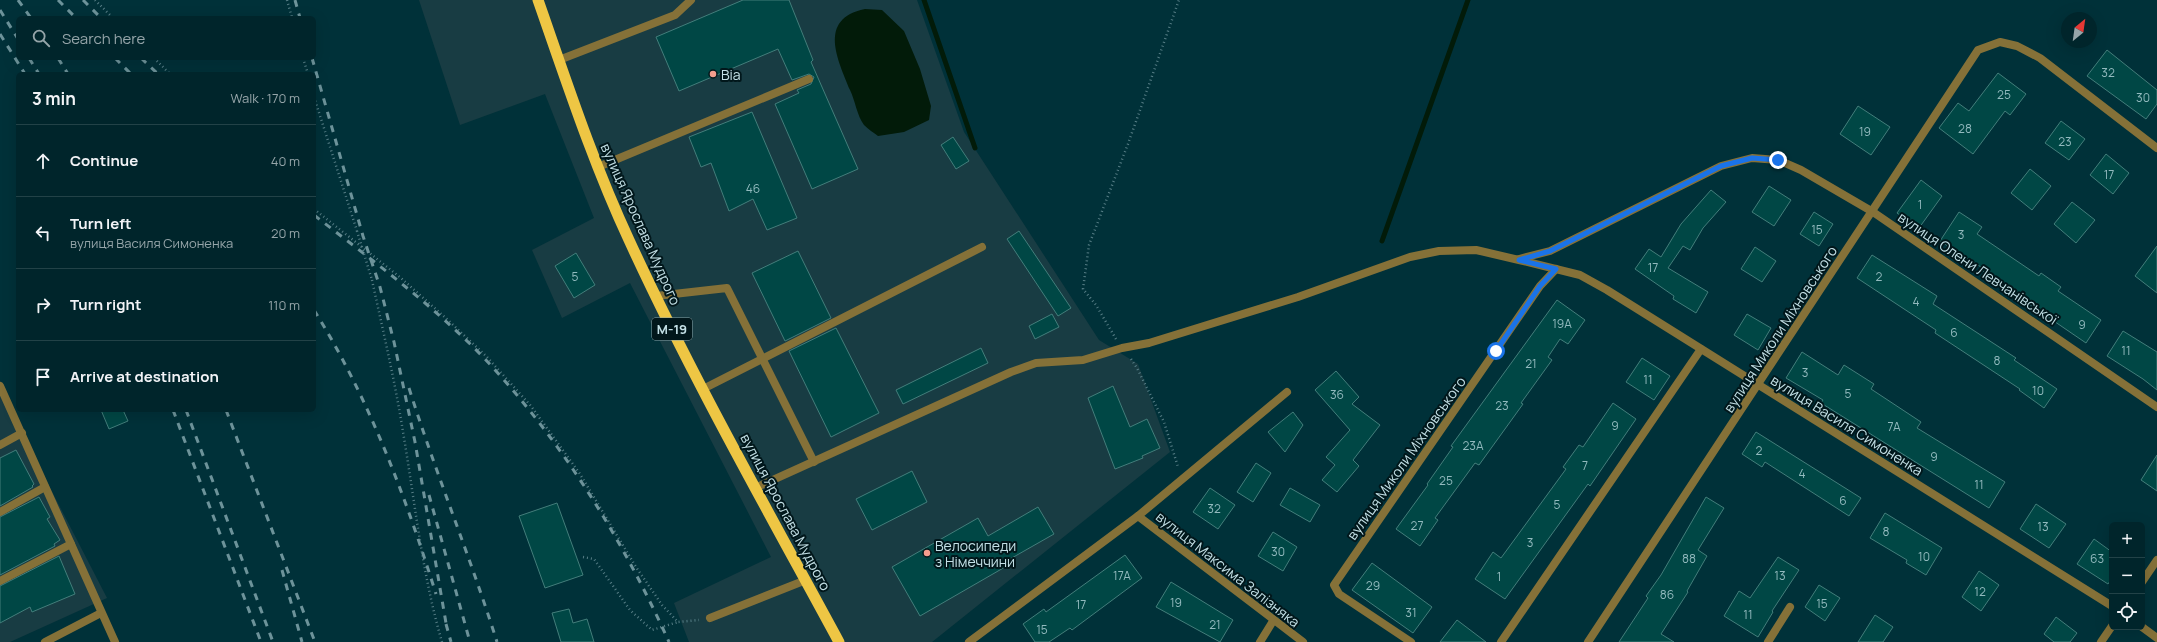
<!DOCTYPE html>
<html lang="en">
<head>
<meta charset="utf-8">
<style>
  body { margin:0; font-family:Manrope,sans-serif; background:#0e3137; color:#f1f3f6 }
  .controls { position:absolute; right:12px; bottom:12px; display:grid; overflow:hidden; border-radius:6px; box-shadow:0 4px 16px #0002 }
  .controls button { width:36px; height:36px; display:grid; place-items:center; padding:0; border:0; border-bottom:1px solid #224247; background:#00252b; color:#f1f3f6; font:20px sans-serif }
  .compass { position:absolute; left:2061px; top:12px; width:36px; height:36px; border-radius:50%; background:#00252b; box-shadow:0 4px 16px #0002; rotate:29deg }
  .stop { position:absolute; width:12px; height:12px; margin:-9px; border:3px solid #1a73e8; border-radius:50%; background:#fff }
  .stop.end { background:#1a73e8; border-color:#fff; box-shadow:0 1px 4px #0008 }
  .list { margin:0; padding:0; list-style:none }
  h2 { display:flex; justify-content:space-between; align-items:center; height:52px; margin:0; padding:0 16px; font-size:17px }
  h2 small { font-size:13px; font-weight:400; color:#95a5a9 }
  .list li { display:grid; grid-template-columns:26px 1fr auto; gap:12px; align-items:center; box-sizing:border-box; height:72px; padding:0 16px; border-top:1px solid #224247 }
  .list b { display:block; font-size:15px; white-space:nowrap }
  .list p { margin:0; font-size:13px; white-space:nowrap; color:#95a5a9 }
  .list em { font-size:13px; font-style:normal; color:#95a5a9 }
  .icon { flex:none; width:22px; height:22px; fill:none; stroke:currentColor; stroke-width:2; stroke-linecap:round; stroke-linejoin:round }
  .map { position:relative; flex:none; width:2157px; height:642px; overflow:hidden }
  .search { position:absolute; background:#00252b; box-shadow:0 4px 16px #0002; left:16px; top:16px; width:300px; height:44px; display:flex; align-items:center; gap:10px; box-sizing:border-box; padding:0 14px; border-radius:6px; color:#95a5a9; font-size:15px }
  .panel { position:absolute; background:#00252b; box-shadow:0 4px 16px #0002; left:16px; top:72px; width:300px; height:340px; border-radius:6px }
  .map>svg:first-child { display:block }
  .built { fill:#183c43 }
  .water { fill:#021b09 }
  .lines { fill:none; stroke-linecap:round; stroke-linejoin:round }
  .stream { stroke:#021b09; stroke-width:5 }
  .building { fill:#004745; stroke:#437e7b }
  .path { stroke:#567e86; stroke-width:2.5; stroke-dasharray:1 3; stroke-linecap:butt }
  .service { stroke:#857138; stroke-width:8 }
  .minor { stroke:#857138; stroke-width:8 }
  .trunk { stroke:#eec644; stroke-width:11 }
  .rail { stroke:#6d939a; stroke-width:3; stroke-dasharray:7 7; stroke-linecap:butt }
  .path-bridge { stroke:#567e86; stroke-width:2.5; stroke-dasharray:1 3; stroke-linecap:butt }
  .route { stroke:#1a73e8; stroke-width:5 }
  .poi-dot { fill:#f49d8d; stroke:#01171b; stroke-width:1.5 }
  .labels { text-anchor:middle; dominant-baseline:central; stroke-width:4; stroke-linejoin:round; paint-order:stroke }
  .number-label { font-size:12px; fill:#92babe }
  .shield { fill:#01171b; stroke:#89a4a9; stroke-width:1 }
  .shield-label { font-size:13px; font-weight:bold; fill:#c3e0e6 }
  .poi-label { font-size:14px; fill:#c3e0e6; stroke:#01171b; text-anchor:start }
  .street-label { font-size:14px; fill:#c3e0e6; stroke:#01171b }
</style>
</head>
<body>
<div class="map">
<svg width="2157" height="642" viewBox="0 0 2157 642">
  <rect width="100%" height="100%" fill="#003139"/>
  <g class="built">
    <path d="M419,0h498l47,132 135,208 39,24 32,88 -238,190h-243l-15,-39 97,-46 -141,-274 -68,35 -30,-68 62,-32 -49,-124 -85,31z"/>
    <path d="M0,391l107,207 -97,44h-10z"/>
  </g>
  <path class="water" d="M865,9l17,1 22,21 16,38 11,37 -2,14 -25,12 -26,4c-4,-3 -10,-7 -14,-11 -7,-9 -9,-25 -14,-35 -12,-30 -33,-71 15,-81z"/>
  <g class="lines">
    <g class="stream">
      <path d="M924,0l51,148"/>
      <path d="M1382,241l86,-241"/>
    </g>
  </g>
  <g class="building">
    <path d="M743,0h46l24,60 -2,2 47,107 -46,20 -37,-85 24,-11 -2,-3 14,-6 3,-7 -5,-3 -17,6 -14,-31 -99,42 -23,-54z"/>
    <path d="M2107,50l50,40v14l-11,15 -59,-43z"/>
    <path d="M1998,73l28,21 -16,21 -5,-4 -32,43 -34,-26 19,-25 11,8z"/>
    <path d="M1858,106l32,21 -19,28 -31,-21z"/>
    <path d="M752,112l45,106 -30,12 -14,-31 -24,12 -18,-48 -10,4 -12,-30z"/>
    <path d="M2061,121l24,18 -16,21 -24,-17z"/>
    <path d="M953,137l16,24 -13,8 -15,-24z"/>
    <path d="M2106,154l23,19 -16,21 -23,-19z"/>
    <path d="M2030,169l21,17 -19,24 -21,-17z"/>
    <path d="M1921,180l21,16 -23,32 -22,-15z"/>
    <path d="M1769,186l22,14 -17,26 -22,-14z"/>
    <path d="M1711,190l15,12 -23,26 -13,22 -7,-4 -15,22 40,24 -12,21 -23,-14 1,-3 -39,-27 14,-20 12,8 20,-33z"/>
    <path d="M2072,202l23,18 -19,23 -22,-19z"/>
    <path d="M1814,212l19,12 -14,22 -19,-12z"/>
    <path d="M1959,212l23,15 -5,7 62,42 2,-3 20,14 -3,4 43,29 -15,23 -63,-43 1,-1 -44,-30 1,-2 -41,-26z"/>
    <path d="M1019,231l52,77 -13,8 -51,-77z"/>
    <path d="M2157,246v47l-22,-17z"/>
    <path d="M1755,247l21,14 -14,21 -21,-13z"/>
    <path d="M798,251l33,67 -46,23 -33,-68z"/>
    <path d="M576,253l19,32 -21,13 -19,-32z"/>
    <path d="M1872,255l65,41 -4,8 83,54 -2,2 43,29 -13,19 -25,-18 1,-1 -85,-56 1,-3 -79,-52z"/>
    <path d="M1557,300l28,20 -17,24 -8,-5 -12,18 4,3 -31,43 2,1 -44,61 -4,-2 -40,55 3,2 -18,26 -24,-17 32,-44 -1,-1 26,-37 -2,-1z"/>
    <path d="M1052,314l7,13 -24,12 -6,-13z"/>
    <path d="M1747,314l24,14 -13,22 -24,-15z"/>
    <path d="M836,328l43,85 -48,24 -42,-86z"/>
    <path d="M2123,331l34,21v38l-14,-11 -36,-23z"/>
    <path d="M981,348l7,15 -85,41 -7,-14z"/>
    <path d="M1802,352l36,23 6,-10 30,19 -3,5 50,33 -4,6 88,54 -16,26 -168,-105 2,-3 -37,-22z"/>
    <path d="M1642,358l28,18 -16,24 -28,-18z"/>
    <path d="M1336,371l23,26 -7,7 28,21 -27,35 6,6 -22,26 -15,-12 13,-15 -9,-8 24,-27 -35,-40z"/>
    <path d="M1113,386l17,41 17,-8 13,29 -18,8 1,2 -28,11 -27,-71z"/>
    <path d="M1613,403l23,16 -46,67 -2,-2 -83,115 -30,-20 18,-27 8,6 65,-89 -3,-2 16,-22 4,2z"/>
    <path d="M101,410h22l5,11 -19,8z"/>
    <path d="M1293,412l10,13 -18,27 -17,-20z"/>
    <path d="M1756,432l105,66 -12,18 -84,-54 -3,5 -20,-13z"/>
    <path d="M16,450l18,34 -2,2 1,1 -33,19v-48z"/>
    <path d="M2157,455v36l-16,-11z"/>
    <path d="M1256,463l15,10 -18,29 -16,-10z"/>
    <path d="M912,471l15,31 -55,28 -16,-31z"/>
    <path d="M1210,488l25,17 -17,24 -25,-17z"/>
    <path d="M1290,488l30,17 -10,17 -30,-17z"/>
    <path d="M39,497l11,20 -3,2 13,21 -6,4 1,2 -55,29v-58z"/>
    <path d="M1706,497l18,11 -26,42 9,6 -20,35 1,1 -27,42 13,8h-55l29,-44 -2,-2 15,-21z"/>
    <path d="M557,503l26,72 -38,13 -26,-72z"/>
    <path d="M2036,504l30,20 -17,24 -29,-19z"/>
    <path d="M1038,507l16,27 -51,29 2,4 -85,49 -28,-49 86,-49 10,18z"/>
    <path d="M1885,513l57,35 -16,27 -20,-12 1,-3 -37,-22z"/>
    <path d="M1273,532l24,15 -14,24 -25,-15z"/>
    <path d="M2094,539l18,13v26l-4,6 -31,-20z"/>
    <path d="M1125,555l17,23 -70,52 -2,-2 -21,14h-14l-12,-18 21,-15 2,3z"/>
    <path d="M59,556l16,38 -43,18 -2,-5 -30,16v-37z"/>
    <path d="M1778,557l21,13 -27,41 1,1 -15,25 -34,-21 15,-25 11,7z"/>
    <path d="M1372,563l60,44 -19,26 -61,-43z"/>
    <path d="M1979,571l20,14 -18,26 -19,-14z"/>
    <path d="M1171,582l62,38 -13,22 -64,-35z"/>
    <path d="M1819,585l21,13 -15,23 -20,-14z"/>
    <path d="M569,609l4,14 14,-4 7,23h-33l-9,-29z"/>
    <path d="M1875,615l18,12 -10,15h-25z"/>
    <path d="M2056,617l21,16 -7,9h-16l-10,-8z"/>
    <path d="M1457,620l29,22h-46z"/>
  </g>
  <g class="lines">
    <g class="path">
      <path d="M95,0l18,18"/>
      <path d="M287,0l5,18"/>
      <path d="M154,58l16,16"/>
      <path d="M303,58l5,16"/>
      <path d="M314,97l43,134"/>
      <path d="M314,209l87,69 48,43 37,35 45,50 49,68 56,93 26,38 16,17 21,-2"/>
      <path d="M372,280c11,51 23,101 31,152 12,70 19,142 39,210"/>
      <path d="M1116,339l-20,-34 -13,-16 6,-44 39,-101 51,-144"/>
      <path d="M1131,359l6,9 27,54 14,45"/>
      <path d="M583,557l11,2 36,51 22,20 26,-8"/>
    </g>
    <g class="service">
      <path d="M559,60l116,-45 16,-15"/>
      <path d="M598,167l211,-88"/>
      <path d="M656,296l71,-8 87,174"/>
      <path d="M0,386l115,256"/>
      <path d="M703,389l279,-142"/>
      <path d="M710,618l96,-38"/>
      <path d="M45,642l56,-29"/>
    </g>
    <g class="minor">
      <path d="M1519,259l31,-8 171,-85 31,-8 26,2 23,10 72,42 284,195"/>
      <path d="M0,445l22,-12"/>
      <path d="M755,488l256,-116 25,-9 47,-3 39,-12 27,-5 149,-46 112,-40 29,-6 37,-1 43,10 61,15 27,15 505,316"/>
      <path d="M0,512l45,-25"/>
      <path d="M1138,516l165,126"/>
      <path d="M0,581l71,-37"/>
      <path d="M2142,582l15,-22"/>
      <path d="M2142,627l15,11"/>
      <path d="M969,642l169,-126 149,-124"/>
      <path d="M1260,642l13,-21"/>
      <path d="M1411,642l-72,-48 -5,-9 206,-299 16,-17"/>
      <path d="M1501,642l200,-293"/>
      <path d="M1588,642l390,-592 22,-8 17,4 23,12 117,90"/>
      <path d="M1768,642l22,-35"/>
      <path d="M2101,642l11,-16"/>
    </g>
    <path class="trunk" d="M538,0c28,80 55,163 91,240 63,137 138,269 210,402"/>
    <g class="rail">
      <path d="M18,0l13,18"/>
      <path d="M58,0l18,18"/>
      <path d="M83,0l18,18"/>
      <path d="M295,0l5,18"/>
      <path d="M0,10l18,29"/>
      <path d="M0,34l25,40"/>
      <path d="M29,58l10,16"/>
      <path d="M58,58l10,16"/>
      <path d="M115,58l16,16"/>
      <path d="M141,58l17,16"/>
      <path d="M312,58l51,178 17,51 14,55 21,100 32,187"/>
      <path d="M314,215c59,46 119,90 171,144 77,82 138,181 184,283"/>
      <path d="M314,310c55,88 91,185 122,284"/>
      <path d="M409,388c27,86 61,168 88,254"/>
      <path d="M173,410l88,232"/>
      <path d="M186,410l87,232"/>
      <path d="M226,410l89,232"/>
      <path d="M429,495l41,147"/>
      <path d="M282,570l20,72"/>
      <path d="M446,624l5,18"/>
    </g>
    <path class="path-bridge" d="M357,231l15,49"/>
  </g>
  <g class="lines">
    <path class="route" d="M1496,351l44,-65 16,-17 -37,-9 31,-9 171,-85 31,-8 26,2"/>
  </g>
  <g class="poi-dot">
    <circle cx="713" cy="74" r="4"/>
    <circle cx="927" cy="553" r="4"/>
  </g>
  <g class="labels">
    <g class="number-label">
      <text x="2108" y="72">32</text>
      <text x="2004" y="94">25</text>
      <text x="2143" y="97">30</text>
      <text x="1965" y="128">28</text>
      <text x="1865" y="131">19</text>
      <text x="2065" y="141">23</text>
      <text x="2109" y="174">17</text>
      <text x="753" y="188">46</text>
      <text x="1920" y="204">1</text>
      <text x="1817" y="229">15</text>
      <text x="1961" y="234">3</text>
      <text x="1653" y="267">17</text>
      <text x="575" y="276">5</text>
      <text x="1879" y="276">2</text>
      <text x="1916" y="301">4</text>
      <text x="1562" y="323">19А</text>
      <text x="2082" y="324">9</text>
      <text x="1954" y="332">6</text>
      <text x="2126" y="350">11</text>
      <text x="1997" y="360">8</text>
      <text x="1531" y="363">21</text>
      <text x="1805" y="372">3</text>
      <text x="1648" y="379">11</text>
      <text x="2038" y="390">10</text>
      <text x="1848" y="393">5</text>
      <text x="1337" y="394">36</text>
      <text x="1502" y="405">23</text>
      <text x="1615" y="425">9</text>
      <text x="1894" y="426">7А</text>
      <text x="1473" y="445">23А</text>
      <text x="1759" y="450">2</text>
      <text x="1934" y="456">9</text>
      <text x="1585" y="465">7</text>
      <text x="1802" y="473">4</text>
      <text x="1446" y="480">25</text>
      <text x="1979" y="484">11</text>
      <text x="1843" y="500">6</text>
      <text x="1557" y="504">5</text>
      <text x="1214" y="508">32</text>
      <text x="1417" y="525">27</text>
      <text x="2043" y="526">13</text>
      <text x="1886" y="531">8</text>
      <text x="1530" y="542">3</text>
      <text x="1278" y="551">30</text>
      <text x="1924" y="556">10</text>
      <text x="1689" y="558">88</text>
      <text x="2097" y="558">63</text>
      <text x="1122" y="575">17А</text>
      <text x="1780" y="575">13</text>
      <text x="1499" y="576">1</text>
      <text x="1373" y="585">29</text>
      <text x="1980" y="591">12</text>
      <text x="1667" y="594">86</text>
      <text x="1176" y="602">19</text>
      <text x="1822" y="603">15</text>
      <text x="1081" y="604">17</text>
      <text x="1411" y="612">31</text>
      <text x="1748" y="614">11</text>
      <text x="1215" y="624">21</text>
      <text x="1042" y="629">15</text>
    </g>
    <rect class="shield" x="652" y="318" width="40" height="22" rx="3"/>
    <g class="shield-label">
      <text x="672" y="329">М-19</text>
    </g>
    <g class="poi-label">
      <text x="721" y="74">Віа</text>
      <text x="935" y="545">Велосипеди<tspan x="935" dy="16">з Німеччини</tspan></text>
    </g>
    <g class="street-label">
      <text transform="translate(641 224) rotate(66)">вулиця Ярослава Мудрого</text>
      <text transform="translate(1978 268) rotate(34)">вулиця Олени Левчанівської</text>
      <text transform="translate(1780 329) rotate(-57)">вулиця Миколи Міхновського</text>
      <text transform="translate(1847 425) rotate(32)">вулиця Василя Симоненка</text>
      <text transform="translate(1406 458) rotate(-55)">вулиця Миколи Міхновського</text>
      <text transform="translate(786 512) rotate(62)">вулиця Ярослава Мудрого</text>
      <text transform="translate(1228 569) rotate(38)">вулиця Максима Залізняка</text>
    </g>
  </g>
</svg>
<div class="controls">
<button>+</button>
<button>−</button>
<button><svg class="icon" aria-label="locate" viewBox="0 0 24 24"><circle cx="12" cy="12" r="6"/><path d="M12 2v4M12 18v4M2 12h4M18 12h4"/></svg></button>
</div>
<svg class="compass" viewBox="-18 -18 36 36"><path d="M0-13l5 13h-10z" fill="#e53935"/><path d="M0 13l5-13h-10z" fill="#95a5a9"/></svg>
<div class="stop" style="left:1496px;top:351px"></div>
<div class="stop end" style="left:1778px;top:160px"></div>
<div class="search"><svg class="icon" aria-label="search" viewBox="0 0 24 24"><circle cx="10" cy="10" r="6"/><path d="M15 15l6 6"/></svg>Search here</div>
<section class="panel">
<h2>3 min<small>Walk · 170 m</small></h2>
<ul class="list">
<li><svg class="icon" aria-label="ahead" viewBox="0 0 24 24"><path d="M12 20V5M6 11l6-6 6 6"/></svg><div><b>Continue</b></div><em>40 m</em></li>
<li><svg class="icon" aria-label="left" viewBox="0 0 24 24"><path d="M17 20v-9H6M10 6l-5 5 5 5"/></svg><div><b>Turn left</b><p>вулиця Василя Симоненка</p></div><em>20 m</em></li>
<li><svg class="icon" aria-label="right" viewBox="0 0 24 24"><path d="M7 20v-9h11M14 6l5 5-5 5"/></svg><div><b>Turn right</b></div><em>110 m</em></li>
<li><svg class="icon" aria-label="arrive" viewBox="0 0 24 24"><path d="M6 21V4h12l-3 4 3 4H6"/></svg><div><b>Arrive at destination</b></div></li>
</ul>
</section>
</div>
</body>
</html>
